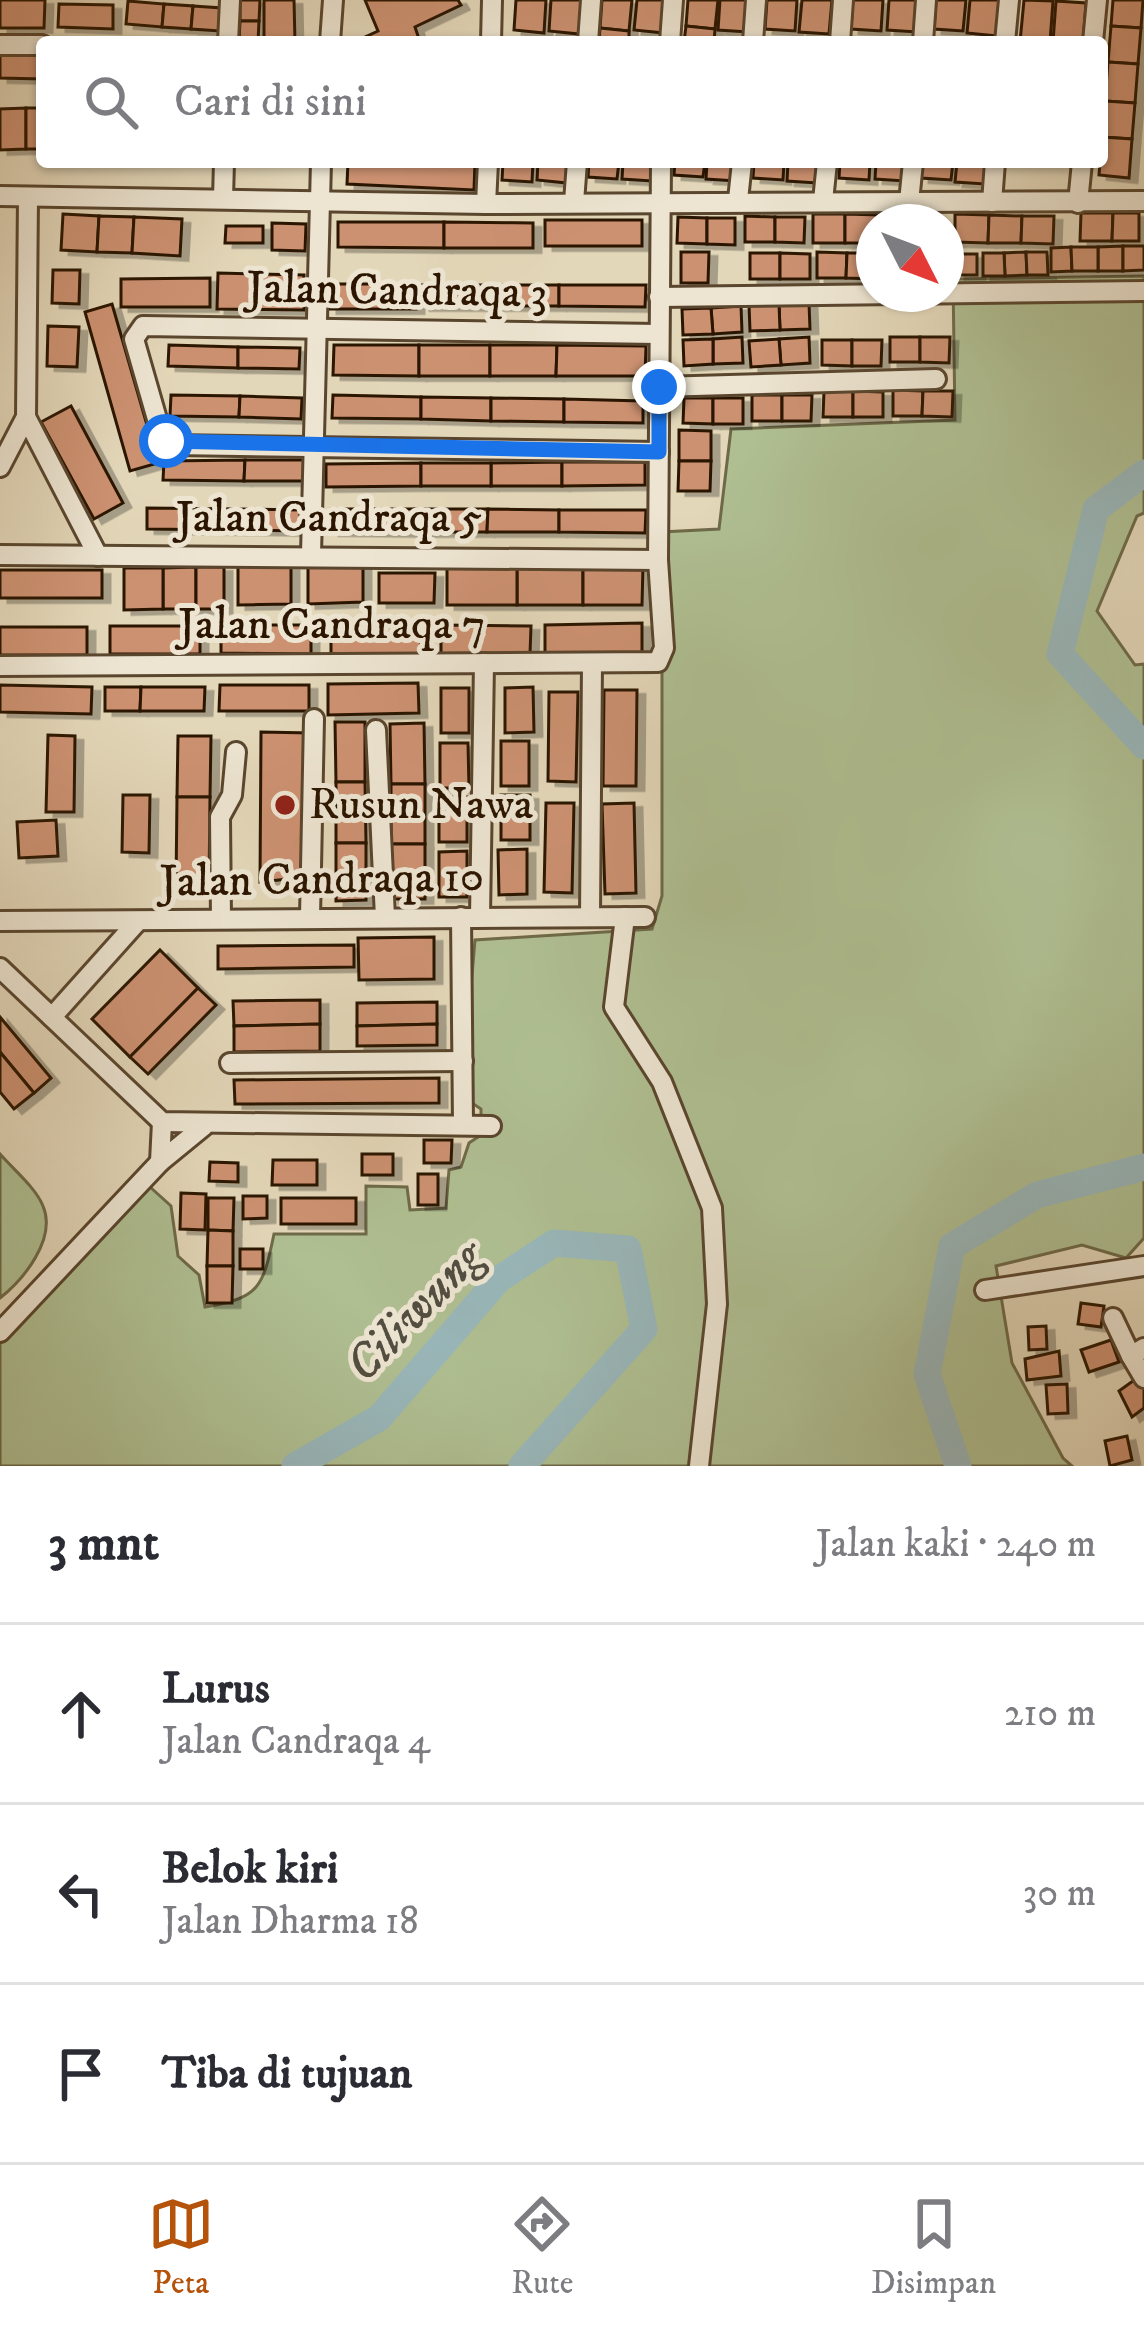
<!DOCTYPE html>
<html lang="id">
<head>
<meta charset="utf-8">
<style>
  body { margin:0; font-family:"IM FELL DW Pica",serif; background:#f2f2f3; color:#2b2b33 }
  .compass { position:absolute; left:856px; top:204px; width:108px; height:108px; border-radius:50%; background:#fff; box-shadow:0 3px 9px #0004; rotate:132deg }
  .stop { position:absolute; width:36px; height:36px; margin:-27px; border:9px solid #1a73e8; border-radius:50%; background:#fff }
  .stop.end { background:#1a73e8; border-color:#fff; box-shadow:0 3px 12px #0008 }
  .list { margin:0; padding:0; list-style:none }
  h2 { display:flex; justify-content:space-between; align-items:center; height:156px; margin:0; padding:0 48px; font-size:51px }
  h2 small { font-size:39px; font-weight:400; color:#7c7c81 }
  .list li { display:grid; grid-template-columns:78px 1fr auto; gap:36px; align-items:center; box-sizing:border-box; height:180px; padding:0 48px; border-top:3px solid #e1e1e2 }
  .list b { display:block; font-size:45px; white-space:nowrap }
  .list p { margin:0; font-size:39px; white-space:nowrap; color:#7c7c81 }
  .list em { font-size:39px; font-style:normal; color:#7c7c81 }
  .icon { flex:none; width:66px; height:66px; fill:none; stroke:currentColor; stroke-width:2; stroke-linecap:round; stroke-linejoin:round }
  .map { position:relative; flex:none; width:1144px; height:1466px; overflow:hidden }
  .search { position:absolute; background:#fff; box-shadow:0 3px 9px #0004; left:36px; right:36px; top:36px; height:132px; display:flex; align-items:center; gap:30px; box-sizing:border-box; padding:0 42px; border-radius:12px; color:#7c7c81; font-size:45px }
  .sheet { height:696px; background:#fff }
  nav { display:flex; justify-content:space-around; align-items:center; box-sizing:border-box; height:168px; border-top:3px solid #e1e1e2; background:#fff; font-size:33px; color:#7c7c81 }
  nav a { display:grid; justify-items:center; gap:6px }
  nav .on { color:#b45309 }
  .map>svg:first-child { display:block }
  .green { fill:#afbf92; stroke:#6e6a49; stroke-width:3 }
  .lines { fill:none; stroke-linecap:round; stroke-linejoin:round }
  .river { stroke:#99b7ba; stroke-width:27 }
  .building { fill:#cc9171; stroke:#2c1500; stroke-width:3; filter:url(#shadow) }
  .minor-casing { stroke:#5a462e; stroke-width:24 }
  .minor { stroke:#ede5d2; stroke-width:18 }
  .route { stroke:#1a73e8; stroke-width:15 }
  .poi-dot { fill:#8f2418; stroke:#ede5d2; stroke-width:4.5 }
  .labels { text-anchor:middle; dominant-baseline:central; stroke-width:10; stroke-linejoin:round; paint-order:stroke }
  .street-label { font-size:45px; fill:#2c1500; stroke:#ede5d2 }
  .poi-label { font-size:45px; fill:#2c1500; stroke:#ede5d2; text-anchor:start }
  .water-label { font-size:48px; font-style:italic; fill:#524e41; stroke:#ede5d2 }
</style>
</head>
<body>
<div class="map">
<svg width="1144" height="1466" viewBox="0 0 1144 1466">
  <defs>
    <filter id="shadow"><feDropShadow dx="8" dy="4.5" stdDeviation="0" flood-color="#0004"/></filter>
  </defs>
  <rect width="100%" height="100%" fill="#e3d7b9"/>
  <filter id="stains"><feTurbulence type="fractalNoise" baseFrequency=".00167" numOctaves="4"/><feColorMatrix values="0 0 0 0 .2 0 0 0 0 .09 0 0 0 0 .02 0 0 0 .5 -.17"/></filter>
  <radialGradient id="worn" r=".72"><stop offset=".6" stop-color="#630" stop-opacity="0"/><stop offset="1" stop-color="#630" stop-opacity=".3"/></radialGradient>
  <g class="green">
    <path d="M1144,276v237l-7,3 -40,95 38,54 9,-1v574l-18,20 -44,-13 -86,21 16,97 51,95 9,8h-1072v-125l150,-154 21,19 7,50 21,19 6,32c55,-9 58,-20 69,-73h92v-48l41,1 3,23 36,-2 3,-38 12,-3 8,-24 12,-8v-26l-9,-6 -4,-82 7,-81 177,-11 10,-33v-364l57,-3 12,-100 224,-9 -2,-141z"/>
    <path d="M0,1154c13,15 36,34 43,52 14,33 -20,74 -43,92z"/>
  </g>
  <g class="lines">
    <g class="river">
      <path d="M1144,473l-48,36 -36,145 84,92"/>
      <path d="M295,1466l84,-48 120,-139 55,-36 74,6 16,80 -122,137"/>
      <path d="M958,1466l-31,-92 25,-128 85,-51 107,-28"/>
    </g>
  </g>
  <g class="building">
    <path d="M0,0h45l-1,28h-44z"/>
    <path d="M240,0h20l-1,21h-19z"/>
    <path d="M264,0h30l1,42h-31z"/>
    <path d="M365,0h93l3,5 -46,22 5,15h-66l24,-11z"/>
    <path d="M516,0h30l-2,33 -30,-3z"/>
    <path d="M551,0h30l-2,34 -30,-3z"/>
    <path d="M602,0h30l-3,31 -29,-3z"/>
    <path d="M637,0h29l-2,33 -30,-3z"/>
    <path d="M688,0h30l-3,29 -29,-3z"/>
    <path d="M720,0h30l-2,32 -30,-2z"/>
    <path d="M767,0h30l-2,31 -30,-2z"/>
    <path d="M802,0h30l-3,34 -30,-2z"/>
    <path d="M853,0h30l-2,31 -30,-2z"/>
    <path d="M889,0h30l-2,32 -30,-2z"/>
    <path d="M936,0h30l-3,31 -29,-2z"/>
    <path d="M970,0h29l-2,36 -30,-3z"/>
    <path d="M1024,0l29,1 -3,41h-30z"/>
    <path d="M1113,0h30l-2,28 -30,-2z"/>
    <path d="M128,1l36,3 -2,23 -36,-3z"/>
    <path d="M1056,1l30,2 -3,39h-30z"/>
    <path d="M59,4l54,1v24l-55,-2z"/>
    <path d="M164,4l29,2 -2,23 -29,-2z"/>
    <path d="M193,6l29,2 -2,23 -29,-2z"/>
    <path d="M240,21h19l-1,21h-19z"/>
    <path d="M686,26l29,3 -1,13h-30z"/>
    <path d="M1111,26l30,2 -3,36 -30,-2z"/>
    <path d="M600,28l29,3v11h-30z"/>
    <path d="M0,52h42v27l-42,-1z"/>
    <path d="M1108,62l30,2 -3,39 -30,-2z"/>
    <path d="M1105,101l30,2 -3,36 -30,-2z"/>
    <path d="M26,108v41l-26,1v-41z"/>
    <rect x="26" y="108" width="16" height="41"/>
    <path d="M1102,137l30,2 -3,39 -30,-3z"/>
    <path d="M348,162h127l-1,28 -127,-6z"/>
    <path d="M503,162h30l-1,20 -30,-2z"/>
    <path d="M538,162h30l-1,21 -30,-3z"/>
    <path d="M589,162h30l-2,17 -29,-2z"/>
    <path d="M623,162h30l-1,19 -30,-2z"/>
    <path d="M675,162h30l-2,15 -29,-2z"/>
    <path d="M707,162h30l-1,19 -30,-2z"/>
    <path d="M754,162h30l-1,18 -30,-2z"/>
    <path d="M788,162h30l-1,21 -30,-2z"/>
    <path d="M840,162h30l-1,18 -30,-2z"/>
    <path d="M876,162h30l-1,19 -30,-2z"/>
    <path d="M923,162h30l-2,18 -30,-2z"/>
    <path d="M957,162h29l-1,22 -30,-2z"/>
    <path d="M1081,213h32l-1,28h-32z"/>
    <path d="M1113,213h26v28h-27z"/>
    <path d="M63,214l36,2 -2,36 -36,-2z"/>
    <rect x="813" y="214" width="32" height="29"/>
    <path d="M845,214l35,1v7h-6v21h-29z"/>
    <path d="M955,214l34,1 -1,28 -33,-1z"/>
    <path d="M989,215l33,1 -1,27h-33z"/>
    <path d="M99,216l35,1 -2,36 -35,-1z"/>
    <path d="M745,216l30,1v25h-30z"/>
    <path d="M1022,216h32l-1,28 -32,-1z"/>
    <path d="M134,217l48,2 -2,37 -48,-3z"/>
    <path d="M678,217l29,1v26l-30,-1z"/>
    <path d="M775,217h30l-1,26 -29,-1z"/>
    <path d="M707,218h28v27l-28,-1z"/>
    <rect x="545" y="220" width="97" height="26"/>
    <path d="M338,222h106v26l-106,-1z"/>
    <path d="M444,222l89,1v25h-89z"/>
    <path d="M272,223l34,1 -1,27 -33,-1z"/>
    <path d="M226,226h37v17h-38z"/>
    <path d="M1123,246v25h-25v-24z"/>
    <path d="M1123,246h21v24l-21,1z"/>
    <path d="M1071,247l1,24 -21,1v-24z"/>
    <path d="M1071,247h27v24h-26z"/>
    <path d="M681,252h28l-1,31h-27z"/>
    <path d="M817,252l30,1 -1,25h-29z"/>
    <path d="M1026,252l1,23 -22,1 -1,-23z"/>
    <path d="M1026,252h21l1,23h-21z"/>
    <rect x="750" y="253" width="30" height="26"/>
    <path d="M780,253l30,1v25h-30z"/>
    <path d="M847,253h27v26l-28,-1z"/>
    <path d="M983,253h21l1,23h-22z"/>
    <path d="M958,254h19v21h-20z"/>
    <path d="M53,270h27l-1,34 -27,-1z"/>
    <path d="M218,273l86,2v35l-87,-1z"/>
    <path d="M210,278v29h-89v-28z"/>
    <rect x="329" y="284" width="87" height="25"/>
    <rect x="422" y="285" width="65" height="21"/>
    <rect x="487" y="285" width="72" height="21"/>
    <path d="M559,285h87l-1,22 -86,-1z"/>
    <path d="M809,303l1,26 -30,1 -1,-26z"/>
    <path d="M112,304l46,159 -28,8 -45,-159z"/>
    <path d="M779,304l1,26 -30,1 -1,-26z"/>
    <path d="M741,306l1,26 -29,2 -2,-26z"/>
    <path d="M711,308l2,26 -30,1 -1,-26z"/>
    <path d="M48,326l31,1 -2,40 -30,-1z"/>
    <path d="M742,337l1,26 -30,1v-25z"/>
    <path d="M809,337l1,26 -29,2 -2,-26z"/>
    <rect x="890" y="337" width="30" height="25"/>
    <path d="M920,337h30l-1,26 -29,-1z"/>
    <path d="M713,339v25l-29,2 -1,-26z"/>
    <path d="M779,339l2,26 -30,2 -2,-26z"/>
    <path d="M822,340h30v26l-30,-1z"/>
    <path d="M852,340h30l-1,26h-29z"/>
    <path d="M169,345l69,2v21l-70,-2z"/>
    <path d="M334,345h85v31l-86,-1z"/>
    <rect x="419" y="345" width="71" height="31"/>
    <path d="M490,345h67l-1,31h-66z"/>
    <path d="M557,345l89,1 -1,30h-89z"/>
    <path d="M238,347l62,1 -1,21 -61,-1z"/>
    <path d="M893,390l30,1 -1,25h-29z"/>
    <path d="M824,391h29v26h-30z"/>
    <path d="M853,391l30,1v25h-30z"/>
    <path d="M923,391h30l-1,26 -30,-1z"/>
    <path d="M171,395l69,1 -1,21 -69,-1z"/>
    <path d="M333,395l88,2v22l-89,-1z"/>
    <rect x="752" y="395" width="30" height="26"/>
    <path d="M782,395h30l-1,26h-29z"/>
    <path d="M240,396l62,2 -1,21 -62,-2z"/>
    <path d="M421,397l70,1v23l-70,-2z"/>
    <path d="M491,398l73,1v23l-73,-1z"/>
    <path d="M684,398h29v26l-30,-1z"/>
    <rect x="713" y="398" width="30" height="26"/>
    <path d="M564,399l79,2v22l-79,-1z"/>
    <path d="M71,406l52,97 -29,16 -53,-97z"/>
    <path d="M679,430l32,1v30h-32z"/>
    <path d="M245,460l-1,21 -81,-1 1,-19z"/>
    <path d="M245,460h61l-1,21h-61z"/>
    <path d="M679,461h32l-1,30h-32z"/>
    <path d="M562,462v24h-71v-23z"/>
    <path d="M562,462h83v23l-83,1z"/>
    <path d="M421,463v23l-95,1v-23z"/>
    <rect x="421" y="463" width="70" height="23"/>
    <path d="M147,508l92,1v21l-92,-1z"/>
    <path d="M239,509l61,1v21l-61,-1z"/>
    <path d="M331,509h84v23l-84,-1z"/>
    <path d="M415,509h73l-1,23h-72z"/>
    <path d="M488,509l71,1v22h-72z"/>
    <path d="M559,510h87l-1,23 -86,-1z"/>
    <path d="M363,564v38l-55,2v-39z"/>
    <path d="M238,566h53v38l-53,1z"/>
    <path d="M583,566v39h-66v-38z"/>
    <path d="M583,566h60l-1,39h-59z"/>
    <path d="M196,567v42h-33v-41z"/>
    <rect x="196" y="567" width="28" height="42"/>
    <rect x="447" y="567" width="70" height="38"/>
    <path d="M124,568h39v41l-39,1z"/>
    <rect x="0" y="570" width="102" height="28"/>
    <path d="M379,573h56l-1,30h-55z"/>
    <path d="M642,623v32l-97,2v-32z"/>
    <path d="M221,625h90v29l-90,-1z"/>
    <path d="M441,625l90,1 -1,28h-89z"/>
    <rect x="110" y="626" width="90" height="28"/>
    <rect x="0" y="627" width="87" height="28"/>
    <rect x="331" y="627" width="90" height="29"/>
    <path d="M418,683l1,30 -91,2v-31z"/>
    <path d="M0,685l92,2 -1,27 -91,-2z"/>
    <path d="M220,685h89v26h-90z"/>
    <path d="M105,687h36l-1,24h-35z"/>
    <path d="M141,687h64l-1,24h-64z"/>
    <path d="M533,687l1,45 -29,1v-45z"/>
    <rect x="441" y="688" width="28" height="45"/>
    <path d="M604,690h33l-1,96h-33z"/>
    <path d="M549,692h29l-2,90 -28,-1z"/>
    <path d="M335,722h30v60h-29z"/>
    <path d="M424,723l1,61h-34l-1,-60z"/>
    <path d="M261,732l50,1 -4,144 -47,5z"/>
    <path d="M48,735l27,1 -1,76h-28z"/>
    <path d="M178,736h33l-1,61h-33z"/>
    <rect x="501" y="741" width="28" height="45"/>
    <path d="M440,743h28l1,45h-29z"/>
    <path d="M336,782h29l1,61h-30z"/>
    <rect x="391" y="784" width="34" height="60"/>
    <path d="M123,795h27l-1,58 -27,-1z"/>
    <rect x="501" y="795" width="29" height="45"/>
    <path d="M177,797h33l-1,89h-33z"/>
    <rect x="439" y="797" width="28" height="45"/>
    <path d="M546,803h28l-2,90 -28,-1z"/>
    <path d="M634,803l2,90 -31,1 -3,-90z"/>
    <path d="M56,820l2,36 -39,2 -2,-36z"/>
    <path d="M336,843h30v57l-30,1z"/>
    <rect x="391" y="844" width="34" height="55"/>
    <path d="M527,849v45l-28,1 -1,-45z"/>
    <path d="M467,851v46h-28v-45z"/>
    <path d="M434,937v42l-75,1 -1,-42z"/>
    <path d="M354,945v22l-136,2v-23z"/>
    <path d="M160,950l38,38 -68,69 -38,-38z"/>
    <path d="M198,988l18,17 -68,69 -18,-17z"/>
    <path d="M320,1000v24l-86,2 -1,-25z"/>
    <path d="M437,1002v22l-80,2v-23z"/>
    <path d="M0,1017l51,61 -17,15 -34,-41z"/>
    <path d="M320,1024v27l-86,1v-26z"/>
    <path d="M437,1024v21l-80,1v-20z"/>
    <path d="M0,1052l34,41 -20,16 -14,-17z"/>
    <path d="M439,1078v25l-204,1 -1,-24z"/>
    <path d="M424,1140h28l-1,23h-27z"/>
    <rect x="362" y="1154" width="31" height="21"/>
    <path d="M273,1160h44v25h-45z"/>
    <path d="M210,1162l28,1v19l-29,-1z"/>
    <rect x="418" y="1174" width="20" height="31"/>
    <path d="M181,1193l25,1 -1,36 -25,-1z"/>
    <path d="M243,1196h24v22l-24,1z"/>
    <path d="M208,1198h26l-1,33 -25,-1z"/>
    <rect x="281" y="1198" width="75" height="26"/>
    <path d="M208,1230l25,1v35h-26z"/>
    <rect x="240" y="1249" width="23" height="20"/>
    <path d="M207,1266h26l-1,37h-25z"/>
    <path d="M1081,1303l23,3 -3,21 -23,-3z"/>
    <path d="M1046,1326l1,23 -18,1 -1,-23z"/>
    <path d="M1111,1340l8,22 -30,10 -8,-22z"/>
    <path d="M1059,1351l2,25 -34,4 -2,-21z"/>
    <path d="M1137,1378l7,10v20l-12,9 -13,-26z"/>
    <path d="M1067,1384l1,29 -20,1 -2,-29z"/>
    <path d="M1127,1436l5,24 -22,6 -5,-25z"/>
  </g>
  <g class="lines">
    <g class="minor-casing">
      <g id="minor">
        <path d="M228,42l2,-42"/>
        <path d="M330,42l3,-42"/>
        <path d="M491,42l1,-42"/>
        <path d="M588,42l3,-42"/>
        <path d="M670,42l3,-42"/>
        <path d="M753,42l3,-42"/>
        <path d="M840,42l3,-42"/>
        <path d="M923,42l3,-42"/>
        <path d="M1005,42l4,-42"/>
        <path d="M1093,42l4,-42"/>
        <path d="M0,45h42"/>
        <path d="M0,196l486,8 658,-3"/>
        <path d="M223,198l1,-36"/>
        <path d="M738,200l4,-38"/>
        <path d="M823,201l4,-39"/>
        <path d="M574,202l3,-40"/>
        <path d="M909,202l4,-40"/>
        <path d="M992,202l3,-40"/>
        <path d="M1078,203l4,-41"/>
        <path d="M486,204l2,-42"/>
        <path d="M659,297l485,-6"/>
        <path d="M658,334l-515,-8 -9,13 27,94 12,12 486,7"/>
        <path d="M659,387l277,-8"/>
        <path d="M26,417l2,-220"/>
        <path d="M0,467l26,-50 72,139"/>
        <path d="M311,554l10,-392"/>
        <path d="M0,555l658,5"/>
        <path d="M0,666l658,-4 6,-14 -6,-88 3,-398"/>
        <path d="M376,730l9,187"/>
        <path d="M310,917l4,-198"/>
        <path d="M461,917l2,207"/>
        <path d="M480,917l4,-254"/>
        <path d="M590,917l2,-254"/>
        <path d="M625,917l-11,90 48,75 50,126 5,96 -18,162"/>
        <path d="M221,919l-1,-102 12,-22 4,-43"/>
        <path d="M0,921l645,-4"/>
        <path d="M0,968l162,154 329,4"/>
        <path d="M52,1017l86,-96"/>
        <path d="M230,1063l233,-2"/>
        <path d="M162,1122l-2,40 44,-36"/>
        <path d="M985,1290l159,-24"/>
        <path d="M1113,1318l18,38"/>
        <path d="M0,1332l160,-170"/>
        <path d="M1144,1348l-13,8 13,22"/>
      </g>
    </g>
    <use href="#minor" class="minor"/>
  </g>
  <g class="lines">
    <path class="route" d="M166,441l493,11v-65"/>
  </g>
  <circle class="poi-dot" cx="285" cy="805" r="12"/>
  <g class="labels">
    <g class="street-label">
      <text transform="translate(397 291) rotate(1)">Jalan Candraqa 3</text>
      <text x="329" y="518">Jalan Candraqa 5</text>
      <text x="332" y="625">Jalan Candraqa 7</text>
      <text transform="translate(322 880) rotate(-1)">Jalan Candraqa 10</text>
    </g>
    <g class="poi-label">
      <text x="309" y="805">Rusun Nawa</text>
    </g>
    <g class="water-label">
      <text transform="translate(415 1312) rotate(-46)">Ciliwung</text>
    </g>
  </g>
  <rect width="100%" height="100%" filter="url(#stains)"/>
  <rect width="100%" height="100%" fill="url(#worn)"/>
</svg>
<svg class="compass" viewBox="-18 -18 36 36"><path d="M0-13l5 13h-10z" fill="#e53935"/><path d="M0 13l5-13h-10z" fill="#7c7c81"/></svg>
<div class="stop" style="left:166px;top:441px"></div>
<div class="stop end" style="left:659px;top:387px"></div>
<div class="search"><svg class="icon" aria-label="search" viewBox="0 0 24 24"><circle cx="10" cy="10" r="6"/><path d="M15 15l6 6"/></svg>Cari di sini</div>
</div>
<section class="sheet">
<h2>3 mnt<small>Jalan kaki · 240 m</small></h2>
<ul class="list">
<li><svg class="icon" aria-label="ahead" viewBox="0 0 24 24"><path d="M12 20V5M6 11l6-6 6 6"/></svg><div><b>Lurus</b><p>Jalan Candraqa 4</p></div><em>210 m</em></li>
<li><svg class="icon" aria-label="left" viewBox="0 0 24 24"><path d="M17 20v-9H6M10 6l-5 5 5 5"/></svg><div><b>Belok kiri</b><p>Jalan Dharma 18</p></div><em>30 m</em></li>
<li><svg class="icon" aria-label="arrive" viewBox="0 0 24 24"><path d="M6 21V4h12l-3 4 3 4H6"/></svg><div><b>Tiba di tujuan</b></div></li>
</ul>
</section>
<nav>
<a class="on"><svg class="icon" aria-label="map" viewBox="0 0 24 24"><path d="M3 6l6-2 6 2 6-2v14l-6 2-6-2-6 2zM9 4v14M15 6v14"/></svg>Peta</a>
<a><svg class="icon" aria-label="directions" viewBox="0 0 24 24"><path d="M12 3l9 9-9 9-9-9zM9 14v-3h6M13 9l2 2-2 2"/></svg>Rute</a>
<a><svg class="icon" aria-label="saved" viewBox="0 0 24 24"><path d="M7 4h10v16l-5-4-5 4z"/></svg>Disimpan</a>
</nav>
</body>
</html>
